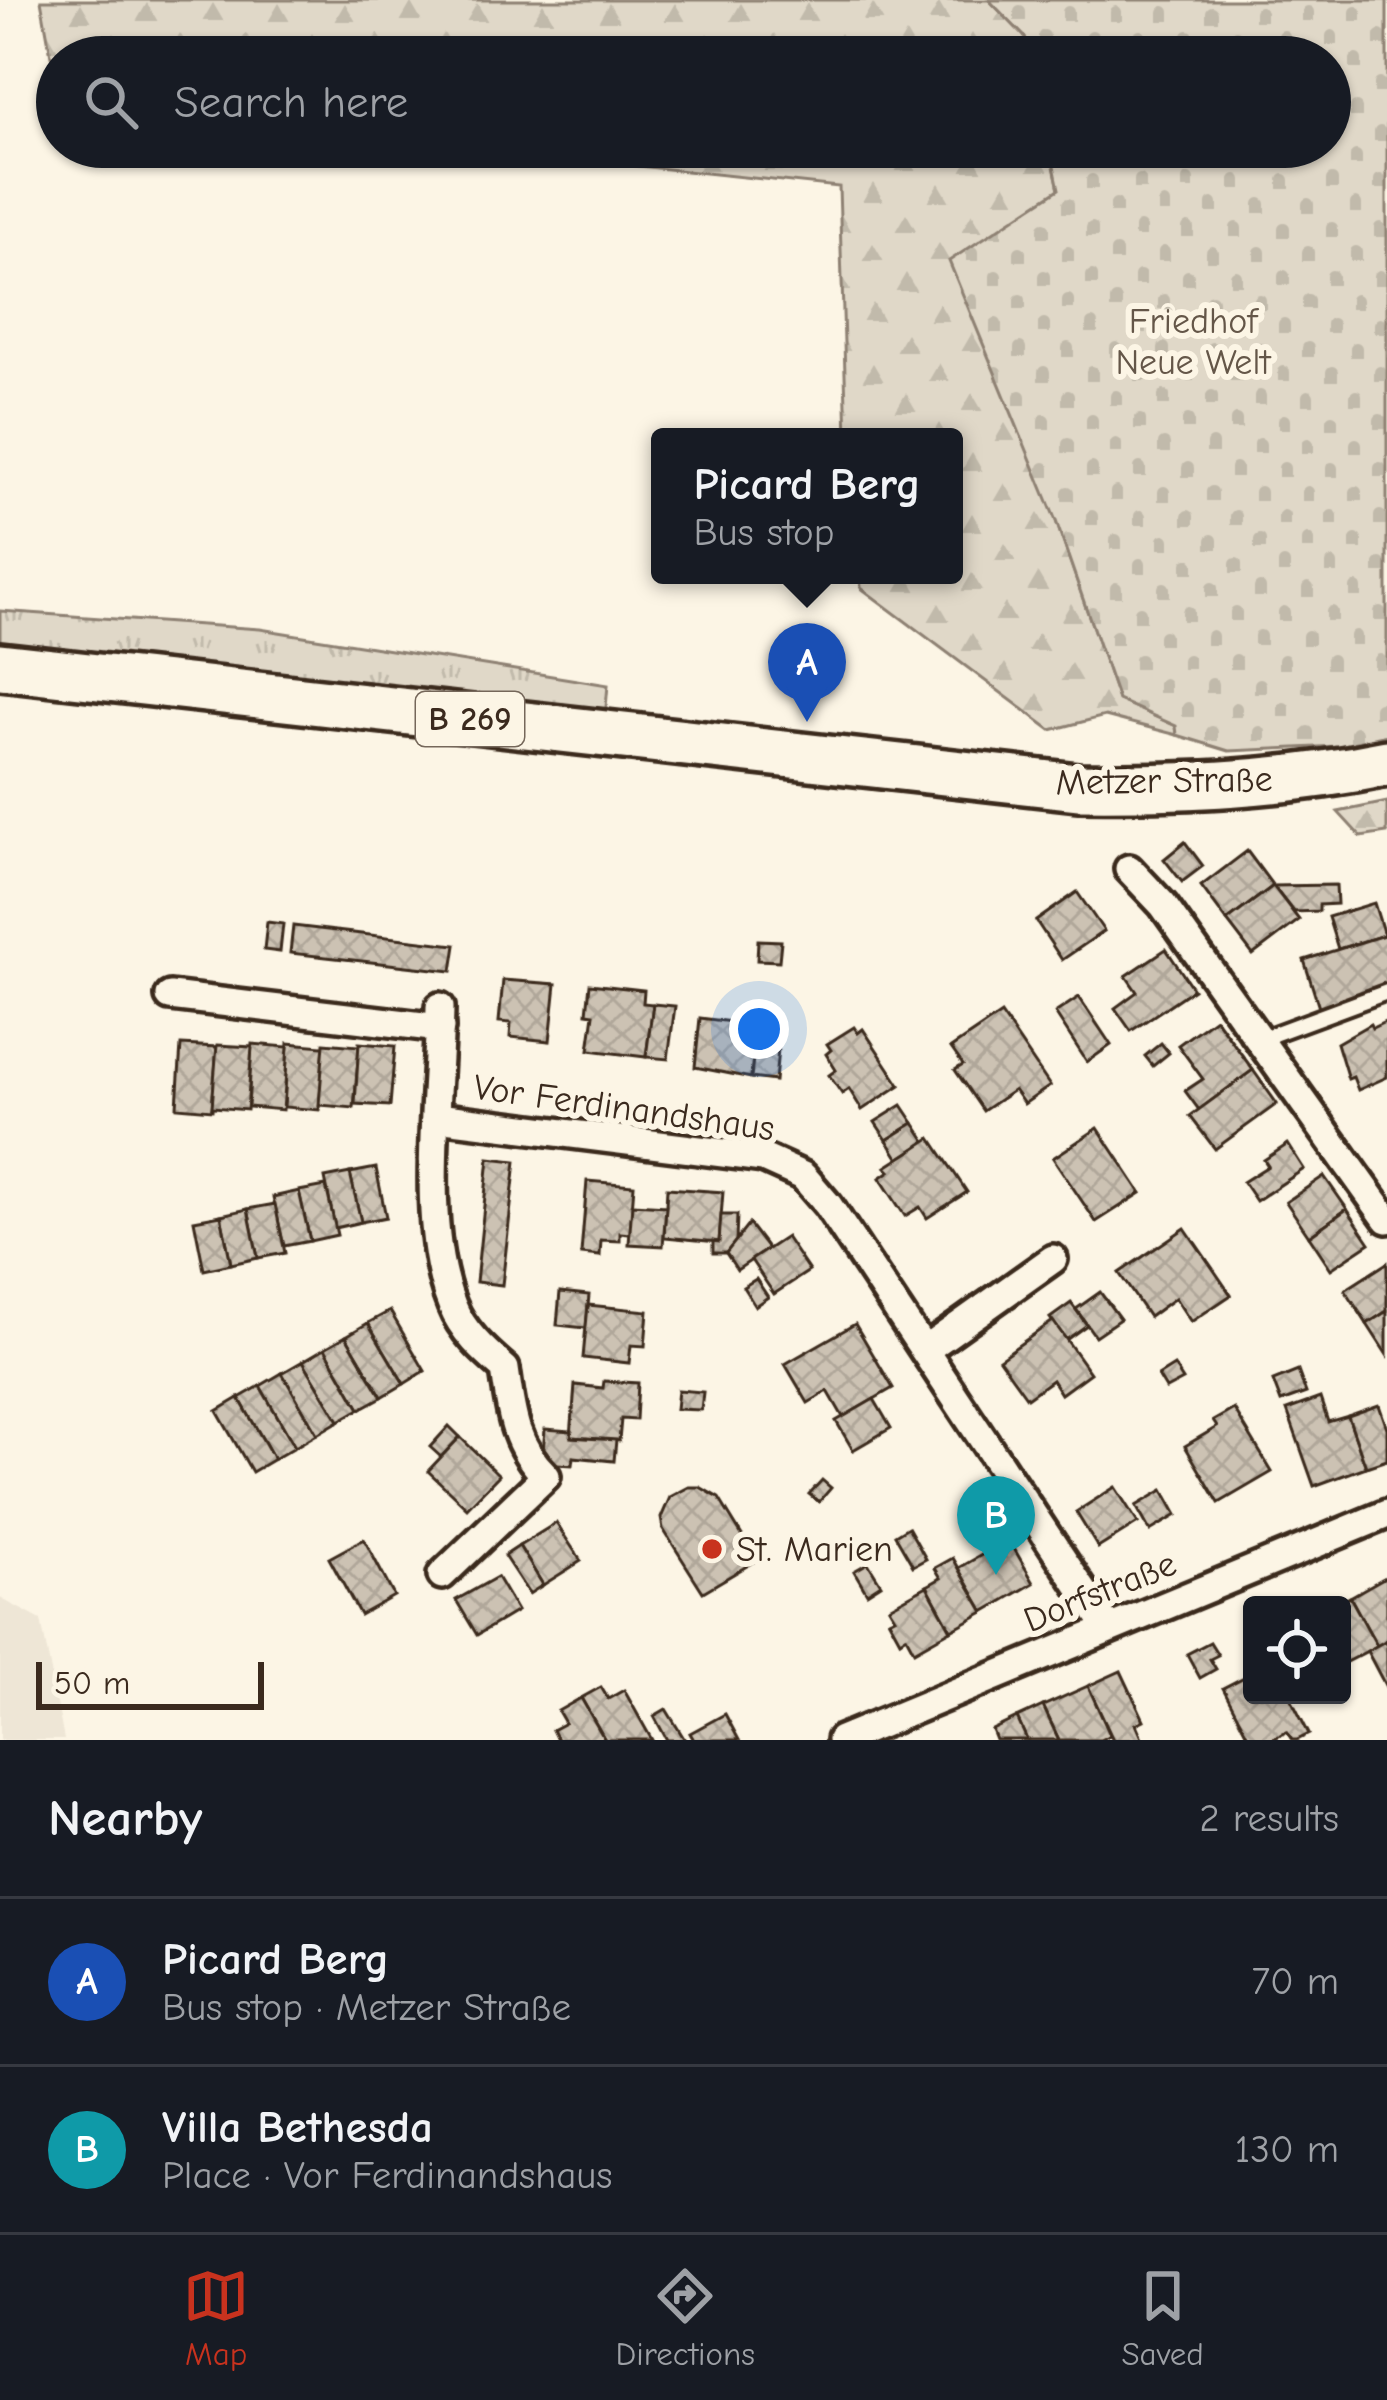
<!DOCTYPE html>
<html lang="en">
<head>
<meta charset="utf-8">
<style>
  body { margin:0; font-family:"Comic Neue",sans-serif; background:#20242c; color:#f1f3f6 }
  .controls { position:absolute; right:36px; bottom:36px; display:grid; overflow:hidden; border-radius:12px; box-shadow:0 3px 9px #0004 }
  .controls button { width:108px; height:108px; display:grid; place-items:center; padding:0; border:0; border-bottom:3px solid #363941; background:#171b24; color:#f1f3f6; font:60px sans-serif }
  .scale { position:absolute; left:36px; bottom:30px; width:228px; box-sizing:border-box; padding-left:12px; border:6px solid #3b2a1e; border-top:0; font-size:33px; line-height:42px; white-space:nowrap; color:#3b2a1e; -webkit-text-stroke:9px #fcf5e5; paint-order:stroke }
  .you { position:absolute; left:759px; top:1029px; width:42px; height:42px; margin:-30px; border:9px solid #fff; border-radius:50%; background:#1a73e8; box-shadow:0 0 0 18px #1a73e833 }
  .badge { display:grid; place-items:center; width:78px; height:78px; border-radius:50%; background:#c8321e; color:#fff; font-size:39px; font-weight:700 }
  .pin { position:absolute; translate:-50% -99px; filter:drop-shadow(0 3px 6px #0008) }
  .pin::after { content:''; position:absolute; top:63px; width:42px; height:36px; background:inherit; clip-path:polygon(0 0,100% 0,50% 100%) }
  .popup { position:absolute; left:651px; top:428px; width:312px; height:156px; box-sizing:border-box; display:grid; place-content:center; border-radius:12px; background:#171b24; filter:drop-shadow(0 3px 9px #0005); font-size:39px; white-space:nowrap; color:#9ea1a6 }
  .popup b { font-size:45px; color:#f1f3f6 }
  .popup::after { content:''; position:absolute; left:50%; top:100%; margin-left:-24px; border:24px solid transparent; border-top-color:#171b24 }
  .list { margin:0; padding:0; list-style:none }
  h2 { display:flex; justify-content:space-between; align-items:center; height:156px; margin:0; padding:0 48px; font-size:51px }
  h2 small { font-size:39px; font-weight:400; color:#9ea1a6 }
  .list li { display:grid; grid-template-columns:78px 1fr auto; gap:36px; align-items:center; box-sizing:border-box; height:168px; padding:0 48px; border-top:3px solid #363941 }
  .list b { display:block; font-size:45px; white-space:nowrap }
  .list p { margin:0; font-size:39px; white-space:nowrap; color:#9ea1a6 }
  .list em { font-size:39px; font-style:normal; color:#9ea1a6 }
  .icon { flex:none; width:66px; height:66px; fill:none; stroke:currentColor; stroke-width:2; stroke-linecap:round; stroke-linejoin:round }
  .map { position:relative; flex:none; width:1387px; height:1740px; overflow:hidden }
  .search { position:absolute; background:#171b24; box-shadow:0 3px 9px #0004; left:36px; right:36px; top:36px; height:132px; display:flex; align-items:center; gap:30px; box-sizing:border-box; padding:0 42px; border-radius:66px; color:#9ea1a6; font-size:45px }
  .sheet { height:492px; background:#171b24 }
  nav { display:flex; justify-content:space-around; align-items:center; box-sizing:border-box; height:168px; border-top:3px solid #363941; background:#171b24; font-size:33px; color:#9ea1a6 }
  nav a { display:grid; justify-items:center; gap:6px }
  nav .on { color:#c8321e }
  .map>svg:first-child { display:block }
  .built { fill:#eee6d6 }
  .grass { fill:url(#grass-tufts); stroke:#8e8173; stroke-width:3 }
  .forest { fill:url(#forest-firs); stroke:#8e8173; stroke-width:3 }
  .cemetery { fill:url(#cemetery-stones); stroke:#8e8173; stroke-width:3 }
  .building { fill:url(#building-cross-hatch); stroke:#3b2a1e; stroke-width:3 }
  .lines { fill:none; stroke-linecap:round; stroke-linejoin:round }
  .lane-casing { stroke:#3b2a1e; stroke-width:22 }
  .street-casing { stroke:#3b2a1e; stroke-width:36 }
  .primary-casing { stroke:#3b2a1e; stroke-width:54 }
  .lane { stroke:#fcf5e5; stroke-width:14 }
  .street { stroke:#fcf5e5; stroke-width:27 }
  .primary { stroke:#fcf5e5; stroke-width:45 }
  .poi-dot { fill:#c8321e; stroke:#fcf5e5; stroke-width:4.5 }
  .labels { text-anchor:middle; dominant-baseline:central; stroke-width:12; stroke-linejoin:round; paint-order:stroke }
  .shield { fill:#fcf5e5; stroke:#75675a; stroke-width:3 }
  .shield-label { font-size:33px; font-weight:bold; fill:#3b2a1e }
  .park-label { font-size:36px; fill:#645648; stroke:#fcf5e5 }
  .street-label { font-size:36px; fill:#3b2a1e; stroke:#fcf5e5 }
  .poi-label { font-size:36px; fill:#3b2a1e; stroke:#fcf5e5; text-anchor:start }
</style>
</head>
<body>
<div class="map">
<svg width="1387" height="1740" viewBox="0 0 1387 1740">
  <defs>
    <pattern id="grass-tufts" width="24" height="20" patternUnits="userSpaceOnUse" patternTransform="scale(3)"><rect width="24" height="20" fill="#e0d8c8"/><path d="M3 7l-1-3M5 7V3M7 7l1-3M15 17l-1-3M17 17v-4M19 17l1-3" fill="none" stroke="#c1baab"/></pattern>
    <pattern id="forest-firs" width="22" height="20" patternUnits="userSpaceOnUse" patternTransform="scale(3)"><rect width="22" height="20" fill="#e0d8c8"/><path d="M5 1l3.5 6h-7zM16 11l3.5 6h-7z" fill="#c1baab"/></pattern>
    <pattern id="cemetery-stones" width="16" height="16" patternUnits="userSpaceOnUse" patternTransform="scale(3)"><rect width="16" height="16" fill="#e0d8c8"/><path d="M2 7V4a2 2 0 0 1 4 0v3zM10 15v-3a2 2 0 0 1 4 0v3z" fill="#c1baab"/></pattern>
    <pattern id="building-cross-hatch" width="8" height="8" patternUnits="userSpaceOnUse" patternTransform="scale(3)"><rect width="8" height="8" fill="#ccc2b3"/><path d="M0 0l8 8M0 8l8-8" fill="none" stroke="#b0a79a"/></pattern>
  </defs>
  <rect width="100%" height="100%" fill="#fcf5e5"/>
  <filter id="ink" filterUnits="userSpaceOnUse"><feTurbulence type="fractalNoise" baseFrequency=".00833" numOctaves="2"/><feDisplacementMap in="SourceGraphic" scale="24" xChannelSelector="R" yChannelSelector="G"/><feConvolveMatrix kernelMatrix="1 2 1 2 8 2 1 2 1" color-interpolation-filters="sRGB"/></filter>
  <g filter="url(#ink)">
    <path class="built" d="M0,1598l41,22 23,120h-64z"/>
    <path class="grass" d="M0,611l260,18 348,56 -3,33 -605,-69z"/>
    <g class="forest">
      <path d="M41,0h948l36,37 5,20h-973v32z"/>
      <path d="M456,147h594l9,42 -3,332 62,179 58,26 1,9 -72,-19 -54,14 -190,-142 -1,-13h94v-138h-107l-8,-250z"/>
      <path d="M1387,802v31l-26,4 -23,-25z"/>
    </g>
    <path class="cemetery" d="M989,0h398v735l-48,11 -110,5 -52,-16 -1,-9 -58,-26 -62,-179 -107,-260 110,-72 -9,-42h280v-90h-300l-5,-20z"/>
    <g class="building">
      <path d="M1185,842l18,24 -21,16 -18,-23z"/>
      <path d="M1247,851l26,35 -46,35 -26,-35z"/>
      <path d="M1336,885l1,19 -18,1v6l-26,1 -20,-26z"/>
      <path d="M1273,886l26,34 -46,35 -26,-34z"/>
      <path d="M1077,892l27,39 -42,29 -26,-39z"/>
      <path d="M1374,903l10,32 -46,14 -10,-32z"/>
      <path d="M267,922l16,2 -3,28 -16,-2z"/>
      <path d="M293,926l163,19 -4,26 -162,-18z"/>
      <path d="M1387,934v53l-68,21 -15,-48z"/>
      <path d="M758,940l23,1 -2,20 -22,-1z"/>
      <path d="M1166,949l27,40 -62,42 -16,-23 22,-16 -11,-16z"/>
      <path d="M503,980l53,4 -6,57 -40,-4 1,-14 -12,-1z"/>
      <path d="M590,984l54,6 -1,13 10,1 -7,53 -57,-7 5,-36 -7,-1z"/>
      <path d="M1079,997l32,48 -24,17 -32,-49z"/>
      <path d="M653,1004l22,2 -7,53 -22,-2z"/>
      <path d="M1001,1014l49,72 -26,18 -10,-14 -31,21 -28,-41 8,-5 -12,-17z"/>
      <path d="M700,1018l56,7 -5,53 -56,-11z"/>
      <path d="M1215,1018l38,52 -54,40 -14,-19 18,-12 -25,-34z"/>
      <path d="M1387,1021v56l-29,13 -5,-13 -5,2 -11,-36 33,-19 2,4z"/>
      <path d="M854,1027l4,6 5,-4 37,56 -38,25 -13,-21 -7,5 -13,-19 7,-5 -10,-16 5,-4 -4,-6z"/>
      <path d="M288,1043l36,3 -5,64 -35,-3z"/>
      <path d="M324,1043l35,3 -5,62 -35,-3z"/>
      <path d="M359,1043l36,3 -5,60 -35,-2z"/>
      <path d="M1161,1043l8,10 -16,13 -8,-10z"/>
      <path d="M252,1044l36,3 -5,63 -35,-3z"/>
      <path d="M181,1045l36,2 -5,63 -35,-3z"/>
      <path d="M217,1045l35,2 -5,63 -35,-3z"/>
      <path d="M754,1047l24,2 -3,32 -24,-3z"/>
      <path d="M1253,1070l24,34 -62,45 -25,-33z"/>
      <path d="M902,1105l12,18 -27,17 -12,-18z"/>
      <path d="M914,1123l12,18 -27,18 -12,-19z"/>
      <path d="M1098,1128l43,65 -45,29 -43,-64z"/>
      <path d="M931,1138l36,54 -40,26 -7,-11 -15,9 -25,-38 10,-7 -4,-4z"/>
      <path d="M1288,1144l16,25 -48,32 -13,-19 25,-16 -4,-6z"/>
      <path d="M489,1158l27,3 -14,124 -26,-3z"/>
      <path d="M376,1168l10,49 -25,5 -11,-49z"/>
      <path d="M350,1173l11,49 -26,6 -10,-50z"/>
      <path d="M1324,1176l23,33 -38,27 -23,-34z"/>
      <path d="M587,1181l47,4 -4,49 -10,-1v8l-19,-1 -1,16 -19,-2z"/>
      <path d="M326,1186l11,49 -27,6 -11,-50z"/>
      <path d="M667,1188l56,4 -4,50 -55,-5z"/>
      <path d="M299,1191l11,50 -26,5 -11,-49z"/>
      <path d="M275,1204l10,49 -27,5 -10,-49z"/>
      <path d="M632,1204l34,2 -3,40 -34,-2z"/>
      <path d="M248,1209l10,49 -27,6 -10,-49z"/>
      <path d="M1347,1209l23,34 -39,26 -22,-33z"/>
      <path d="M221,1215l10,49 -27,6 -10,-50z"/>
      <path d="M721,1215h16l-1,26 -10,12h-13v-12l6,1z"/>
      <path d="M749,1224l19,25 -31,21 -11,-17z"/>
      <path d="M1185,1228l46,67 -40,27 -16,-24 -26,19 -30,-44z"/>
      <path d="M786,1237l23,34 -35,23 -23,-34z"/>
      <path d="M1387,1263v48l-20,13 -22,-34z"/>
      <path d="M756,1279l12,18 -13,9 -12,-19z"/>
      <path d="M560,1292l29,3 -3,33 -29,-3z"/>
      <path d="M1100,1292l20,27 -25,17 -19,-27z"/>
      <path d="M1071,1303l16,22 -21,15 -16,-22z"/>
      <path d="M588,1305l60,6 -3,35 -14,-1 -2,18 -46,-5z"/>
      <path d="M390,1311l35,60 -21,13 -36,-61z"/>
      <path d="M1387,1311v44l-20,-31z"/>
      <path d="M1053,1321l37,52 -29,21 -9,-14 -25,18 -28,-39z"/>
      <path d="M368,1323l36,61 -22,13 -36,-61z"/>
      <path d="M855,1324l38,64 -50,29 -15,-26 -20,12 -23,-39z"/>
      <path d="M346,1336l36,61 -22,12 -35,-61z"/>
      <path d="M325,1348l35,61 -21,12 -36,-60z"/>
      <path d="M303,1361l36,60 -22,13 -35,-61z"/>
      <path d="M1174,1366l9,14 -17,9 -8,-13z"/>
      <path d="M1298,1371l8,22 -25,9 -8,-21z"/>
      <path d="M282,1373l35,61 -22,13 -35,-61z"/>
      <path d="M604,1381l34,2 -2,37 -15,-1 -2,22 -48,-4 4,-52 28,3z"/>
      <path d="M260,1386l35,61 -21,12 -35,-61z"/>
      <path d="M678,1390l25,2 -2,18 -25,-1z"/>
      <path d="M239,1398l35,61 -22,13 -35,-61z"/>
      <path d="M1320,1398l8,24 20,-6 18,51 -52,19 -27,-76z"/>
      <path d="M874,1399l17,29 -38,22 -17,-29z"/>
      <path d="M1379,1405l8,23v32l-21,7 -18,-51z"/>
      <path d="M1234,1409l38,63 -53,31 -34,-57 32,-19 -4,-6z"/>
      <path d="M449,1426l11,11 -19,20 -11,-10z"/>
      <path d="M545,1429l27,2 -1,6 45,3 -2,21 -41,-4 -1,8 -30,-2z"/>
      <path d="M460,1437l39,38 -32,33 -39,-37z"/>
      <path d="M822,1480l9,8 -12,14 -10,-8z"/>
      <path d="M689,1487h11l19,11 38,62 -54,32 -40,-63 -2,-11 9,-21z"/>
      <path d="M1115,1487l23,36 -40,25 -22,-36z"/>
      <path d="M1163,1490l14,25 -27,16 -14,-25z"/>
      <path d="M556,1523l25,38 -38,24 -24,-39z"/>
      <path d="M908,1527l18,32 -13,7 -18,-31z"/>
      <path d="M1005,1533l29,50 -50,29 -25,-44 26,-15 -4,-6z"/>
      <path d="M364,1539l30,57 -34,19 -31,-57z"/>
      <path d="M519,1546l24,39 -14,9 -25,-38z"/>
      <path d="M953,1558l31,54 -33,18 -24,-44 14,-8 -6,-10z"/>
      <path d="M868,1563l13,21 -14,9 -13,-22z"/>
      <path d="M1387,1576v64l-10,6 -27,-49z"/>
      <path d="M497,1577l20,34 -40,24 -21,-35z"/>
      <path d="M927,1586l24,44 -37,21 -8,-15 -6,4 -11,-20 6,-3 -6,-10z"/>
      <path d="M1350,1597l27,49 -35,18v-59h-8z"/>
      <path d="M1387,1640v49l-20,-38z"/>
      <path d="M1210,1642l8,13 -8,4 6,10 -16,9 -13,-24z"/>
      <path d="M1121,1671l23,49 -8,4 7,16h-30l-25,-54z"/>
      <path d="M1252,1673v22h37l20,39 -12,6h-5l-5,-8 -16,8h-21l-27,-52z"/>
      <path d="M1088,1686l22,49 -10,5h-41l-16,-34z"/>
      <path d="M601,1687l7,12 16,-9 28,50h-47l-24,-42z"/>
      <path d="M581,1698l24,42h-48l-5,-10 13,-7 -7,-12z"/>
      <path d="M1043,1706l16,34h-32l-10,-22z"/>
      <path d="M666,1709l19,31h-18l-13,-24z"/>
      <path d="M725,1714l14,26h-45l-4,-7z"/>
      <path d="M1017,1718l10,22h-31l-4,-10z"/>
    </g>
    <g class="lines">
      <g class="lane-casing">
        <path id="lane" d="M1260,1039l127,-47"/>
      </g>
      <g class="street-casing">
        <g id="street">
          <path d="M1129,869l34,36 224,314"/>
          <path d="M170,996l270,32"/>
          <path d="M440,1007c-1,87 -21,218 12,298 10,26 32,46 53,64 6,43 9,76 41,107l-104,99"/>
          <path d="M437,1117l326,41 40,18 25,29 279,422"/>
          <path d="M925,1350l128,-91"/>
          <path d="M841,1740l546,-226"/>
        </g>
      </g>
      <g class="primary-casing">
        <path id="primary" d="M0,666l1078,121c105,1 206,-3 309,-24"/>
      </g>
      <use href="#lane" class="lane"/>
      <use href="#street" class="street"/>
      <use href="#primary" class="primary"/>
    </g>
  </g>
  <circle class="poi-dot" cx="712" cy="1549" r="12"/>
  <g class="labels">
    <rect class="shield" x="416" y="692" width="108" height="54" rx="9"/>
    <g class="shield-label">
      <text x="470" y="719">B 269</text>
    </g>
    <g class="park-label">
      <text x="1193" y="321">Friedhof<tspan x="1193" dy="41">Neue Welt</tspan></text>
    </g>
    <g class="street-label">
      <text transform="translate(1164 781) rotate(-1)">Metzer Straße</text>
      <text transform="translate(624 1108) rotate(8)">Vor Ferdinandshaus</text>
      <text transform="translate(1100 1592) rotate(-22)">Dorfstraße</text>
    </g>
    <g class="poi-label">
      <text x="736" y="1549">St. Marien</text>
    </g>
  </g>
</svg>
<div class="controls">
<button><svg class="icon" aria-label="locate" viewBox="0 0 24 24"><circle cx="12" cy="12" r="6"/><path d="M12 2v4M12 18v4M2 12h4M18 12h4"/></svg></button>
</div>
<div class="scale">50 m</div>
<div class="you"></div>
<div class="pin badge" style="left:807px;top:722px;background:#1a4fb4">A</div>
<div class="popup"><b>Picard Berg</b>Bus stop</div>
<div class="pin badge" style="left:996px;top:1575px;background:#0f9aa8">B</div>
<div class="search"><svg class="icon" aria-label="search" viewBox="0 0 24 24"><circle cx="10" cy="10" r="6"/><path d="M15 15l6 6"/></svg>Search here</div>
</div>
<section class="sheet">
<h2>Nearby<small>2 results</small></h2>
<ul class="list">
<li><span class="badge" style="background:#1a4fb4">A</span><div><b>Picard Berg</b><p>Bus stop · Metzer Straße</p></div><em>70 m</em></li>
<li><span class="badge" style="background:#0f9aa8">B</span><div><b>Villa Bethesda</b><p>Place · Vor Ferdinandshaus</p></div><em>130 m</em></li>
</ul>
</section>
<nav>
<a class="on"><svg class="icon" aria-label="map" viewBox="0 0 24 24"><path d="M3 6l6-2 6 2 6-2v14l-6 2-6-2-6 2zM9 4v14M15 6v14"/></svg>Map</a>
<a><svg class="icon" aria-label="directions" viewBox="0 0 24 24"><path d="M12 3l9 9-9 9-9-9zM9 14v-3h6M13 9l2 2-2 2"/></svg>Directions</a>
<a><svg class="icon" aria-label="saved" viewBox="0 0 24 24"><path d="M7 4h10v16l-5-4-5 4z"/></svg>Saved</a>
</nav>
</body>
</html>
